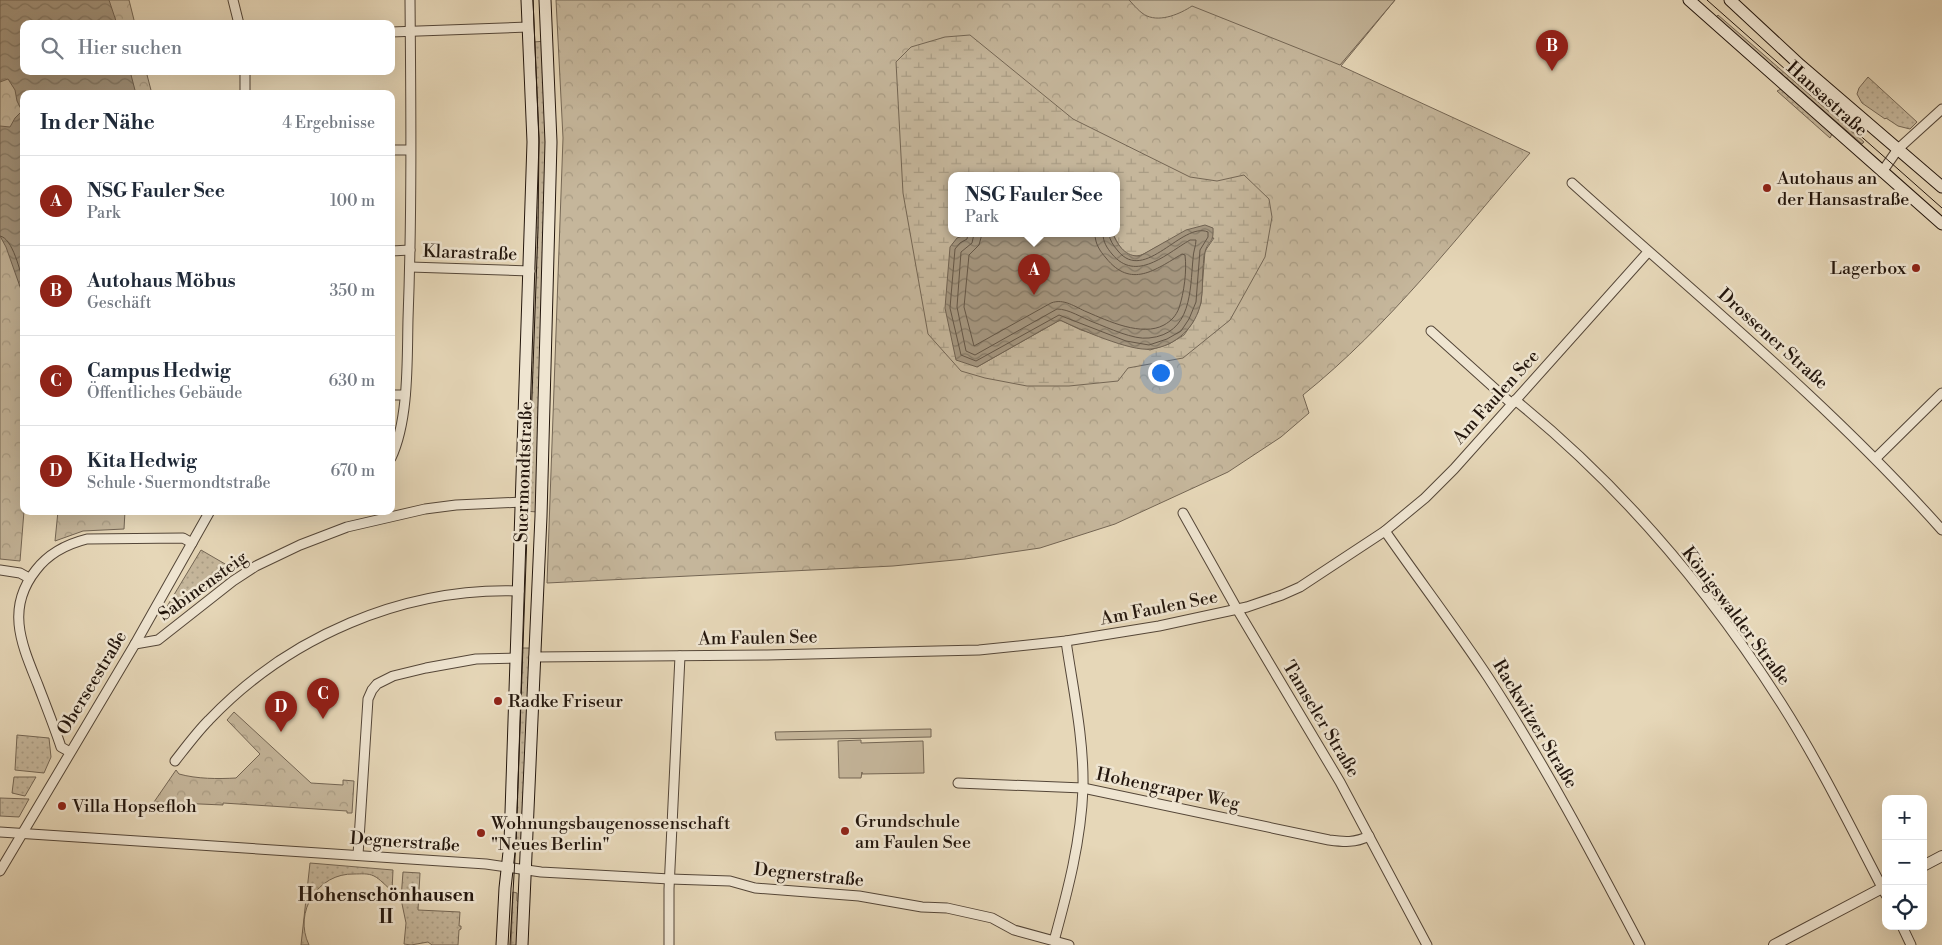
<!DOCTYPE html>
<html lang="de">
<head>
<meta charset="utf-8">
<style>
  body { margin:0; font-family:"Libre Bodoni",serif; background:#f6f6f7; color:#1f2937 }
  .controls { position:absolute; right:15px; bottom:15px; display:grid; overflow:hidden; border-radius:10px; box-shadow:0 5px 20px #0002 }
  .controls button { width:45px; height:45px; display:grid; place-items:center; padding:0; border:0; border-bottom:1px solid #e0e1e3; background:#fff; color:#1f2937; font:25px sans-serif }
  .you { position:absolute; left:1160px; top:372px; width:18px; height:18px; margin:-12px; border:4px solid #fff; border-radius:50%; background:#1a73e8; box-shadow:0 0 0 8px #1a73e833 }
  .badge { display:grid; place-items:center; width:32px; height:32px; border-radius:50%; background:#8f2418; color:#fff; font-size:16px; font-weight:700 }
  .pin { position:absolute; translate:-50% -41px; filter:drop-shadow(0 1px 2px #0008) }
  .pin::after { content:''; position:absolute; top:26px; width:18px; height:15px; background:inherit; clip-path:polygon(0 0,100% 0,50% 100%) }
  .popup { position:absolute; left:948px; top:172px; width:172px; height:65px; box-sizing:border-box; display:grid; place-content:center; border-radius:10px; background:#fff; filter:drop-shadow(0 1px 4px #0005); font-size:16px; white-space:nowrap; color:#747a83 }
  .popup b { font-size:19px; color:#1f2937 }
  .popup::after { content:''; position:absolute; left:50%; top:100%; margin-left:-10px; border:10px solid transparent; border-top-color:#fff }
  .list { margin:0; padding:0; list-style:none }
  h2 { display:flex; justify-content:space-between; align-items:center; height:65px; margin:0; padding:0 20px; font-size:21px }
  h2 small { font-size:16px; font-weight:400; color:#747a83 }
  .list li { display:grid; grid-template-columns:32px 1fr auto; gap:15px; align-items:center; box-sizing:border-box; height:90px; padding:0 20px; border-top:1px solid #e0e1e3 }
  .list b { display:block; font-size:19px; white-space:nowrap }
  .list p { margin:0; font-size:16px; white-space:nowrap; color:#747a83 }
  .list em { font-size:16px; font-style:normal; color:#747a83 }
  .icon { flex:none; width:28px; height:28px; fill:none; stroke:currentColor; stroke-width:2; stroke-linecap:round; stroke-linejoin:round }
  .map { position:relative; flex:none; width:1942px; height:945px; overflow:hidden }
  .search { position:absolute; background:#fff; box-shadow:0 5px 20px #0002; left:20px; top:20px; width:375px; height:55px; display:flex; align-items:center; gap:12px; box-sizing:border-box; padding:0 18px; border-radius:10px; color:#747a83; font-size:19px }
  .panel { position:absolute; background:#fff; box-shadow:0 5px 20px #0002; left:20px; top:90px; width:375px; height:425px; border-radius:10px }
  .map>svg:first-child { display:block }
  .grass { fill:url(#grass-dots); stroke:#746654 }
  .forest { fill:url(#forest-crowns); stroke:#746654; fill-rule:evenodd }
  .wetland { fill:url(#wetland-marsh); stroke:#746654; fill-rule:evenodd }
  .pitch { fill:#c5b69b; stroke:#746654 }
  .water { fill:url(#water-waves); stroke:#706251 }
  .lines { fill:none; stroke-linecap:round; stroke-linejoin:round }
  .shore { stroke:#645646; stroke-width:1 }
  .minor-casing { stroke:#544638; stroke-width:11 }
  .tertiary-casing { stroke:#544638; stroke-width:12 }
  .secondary-casing { stroke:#23160d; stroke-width:13 }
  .minor { stroke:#efe5d1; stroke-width:9 }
  .tertiary { stroke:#efe5d1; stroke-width:10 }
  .secondary { stroke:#efe5d1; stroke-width:11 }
  .tram { stroke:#23160d; stroke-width:1 }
  .poi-dot { fill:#8f2418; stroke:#efe5d1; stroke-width:2 }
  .labels { text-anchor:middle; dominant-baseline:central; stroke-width:5; stroke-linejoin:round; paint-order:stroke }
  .street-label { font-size:18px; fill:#23160d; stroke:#efe5d1 }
  .poi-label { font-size:18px; fill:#23160d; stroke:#efe5d1; text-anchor:start }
  .neighbourhood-label { font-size:19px; font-weight:bold; fill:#23160d; stroke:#efe5d1 }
</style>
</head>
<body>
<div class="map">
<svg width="1942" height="945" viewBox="0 0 1942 945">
  <defs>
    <pattern id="grass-dots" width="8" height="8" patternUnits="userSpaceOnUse" patternTransform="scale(1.25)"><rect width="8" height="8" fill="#c5b69b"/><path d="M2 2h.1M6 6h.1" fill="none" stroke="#a99c84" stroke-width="1.8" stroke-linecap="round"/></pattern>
    <pattern id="forest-crowns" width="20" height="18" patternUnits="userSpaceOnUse" patternTransform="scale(1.25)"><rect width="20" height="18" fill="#c5b69b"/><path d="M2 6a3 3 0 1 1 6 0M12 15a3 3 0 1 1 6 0" fill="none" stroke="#a99c84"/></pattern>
    <pattern id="wetland-marsh" width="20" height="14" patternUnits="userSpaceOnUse" patternTransform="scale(1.25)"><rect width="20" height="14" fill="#c5b69b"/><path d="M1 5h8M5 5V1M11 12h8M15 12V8" fill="none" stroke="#a99c84"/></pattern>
    <pattern id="water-waves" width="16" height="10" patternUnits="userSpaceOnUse" patternTransform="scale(1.25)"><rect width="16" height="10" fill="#a4957e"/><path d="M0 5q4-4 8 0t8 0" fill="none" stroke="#857966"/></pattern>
  </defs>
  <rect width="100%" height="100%" fill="#e6d7b8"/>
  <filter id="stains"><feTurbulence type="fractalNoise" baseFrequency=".004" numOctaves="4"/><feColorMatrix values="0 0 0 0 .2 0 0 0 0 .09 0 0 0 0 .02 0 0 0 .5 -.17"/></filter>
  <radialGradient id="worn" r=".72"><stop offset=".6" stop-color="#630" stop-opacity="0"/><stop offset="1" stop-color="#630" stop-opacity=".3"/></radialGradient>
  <g class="grass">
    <path d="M1718,15l146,127 -2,2 -146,-127z"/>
    <path d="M545,41l3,90 -10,381 -15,-1 11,-469z"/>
    <path d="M1868,77l49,45 -7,7 -12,-3 -12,-8 -1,1 -23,-16 -5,-9 2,-6z"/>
    <path d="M1781,89l51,45 -2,4 -53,-47z"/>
    <path d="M201,550l31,18 -67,51 -2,-6z"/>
    <path d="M517,648h16l-11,201h-8z"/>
    <path d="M17,735l32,3 2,19 -7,16 -29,-3z"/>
    <path d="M14,777h22l-11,19 -13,-3z"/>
    <path d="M0,798l29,1 -10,18 -19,-1z"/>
    <path d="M310,863l83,7 -1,21c-6,-5 -12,-12 -18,-15 -6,-3 -13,-2 -20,-2 -36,-1 -61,38 -45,71h-8z"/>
    <path d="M403,872l17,1 -2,37 42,2 -1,14h2v3l-2,1 -1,15h-26l-4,-3 -17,3 -7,-1 2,-21 -5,-24z"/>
    <path d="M513,892l4,1v8l2,1 -2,43h-6z"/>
  </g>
  <g class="forest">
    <path d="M0,0h129l6,24h-111v47h122l6,23h-128v417l-4,50 -20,-2z"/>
    <path d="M556,0h839l-54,66 189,87c-72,83 -141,173 -227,242l6,18 -28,24 -53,35 -113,52 -75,24 -75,11 -72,7 -346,17 16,-445zM952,176h164v58h-164z"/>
    <path d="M58,511h67l-1,18 -41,2 -28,10z"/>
    <path d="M234,712l77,71 32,2v-5l11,1 -2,32h-5v-2l-124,-8v2l-69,-3 22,-32 3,4c18,5 39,5 57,4l24,-24 -33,-34z"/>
  </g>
  <path class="wetland" d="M970,35l103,84 117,58 27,4 27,-6 25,24 3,18 -7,40 -35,63 -47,38 -55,10 -10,13 -49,5h-42l-42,-8 -24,-7 -33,-37 -25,-141 -7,-131 15,-15 34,-10zM952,176h164v58h-3c4,8 10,21 20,22 10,1 18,-7 26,-10 13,-5 40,-6 55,-8l-9,13 -4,52 -8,19 -9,13 -15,9 -19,6 -69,-20 -21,-10 -83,47 -27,-106c0,-17 2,-21 18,-27h-16z"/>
  <g class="pitch">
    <path d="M1129,0h266l-55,65 -148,-59c-12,8 -31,16 -45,10 -7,-3 -13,-11 -18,-16z"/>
    <path d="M931,729v8l-155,3 -1,-8z"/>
    <path d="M861,740v3l62,-2 1,32 -62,1v-2l-1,6h-22l-1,-37z"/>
  </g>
  <g class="water">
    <path d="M0,0h109l8,24h-93v47h106l6,23h-112v204l-18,-51 -6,-11v-110l10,1 5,-9 7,-7 -5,-10 -2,-11 -7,-11 -8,3z"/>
    <path d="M1205,225l8,3c1,16 -5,12 -8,24 -2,5 -1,11 -2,15 -1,12 0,24 -2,35 -5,25 -25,44 -50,47 -20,3 -72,-20 -91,-29l-83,47 -21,-7 -11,-52 5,-61 7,-9 11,-4h145c5,12 13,23 27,22l46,-26z"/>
  </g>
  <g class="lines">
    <g class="shore">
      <path d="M968,234l-1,5 -7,4 -5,6 -5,59 11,47 15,6 83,-46 67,26 23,4 18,-6 14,-8 8,-12 7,-17 4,-52 8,-13v-5c-26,-11 -63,52 -90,19 -5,-6 -8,-10 -9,-17"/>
      <path d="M974,234l-2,9 -11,9 -4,55 9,44 9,4 82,-46c12,0 25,9 36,13 16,6 40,18 56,16 43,-4 41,-48 44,-79 0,-7 3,-13 3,-19h-6c-24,14 -54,43 -78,14 -5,-6 -9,-12 -9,-20"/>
      <path d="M982,234l-3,11 -10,10 -5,52 10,39 77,-43c13,-5 24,4 36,9 21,9 55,25 77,13 7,-4 12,-9 15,-17 5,-15 8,-37 6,-53l-3,-1c-27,16 -51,35 -76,4 -6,-7 -11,-14 -11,-24"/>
      <path d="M0,236c13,2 20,36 24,48"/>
    </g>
    <g class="minor-casing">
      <g id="minor">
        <path d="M233,0l6,24"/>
        <path d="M391,32l137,-5"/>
        <path d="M245,71v23"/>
        <path d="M391,150h19"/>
        <path d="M1882,172l16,-23 44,-40"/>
        <path d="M1572,183c125,113 257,220 370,347"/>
        <path d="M391,251l19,-1"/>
        <path d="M410,267l120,4"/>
        <path d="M1431,331l81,73"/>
        <path d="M391,395h14"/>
        <path d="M1515,400c104,84 194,190 266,303 39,61 71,127 105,192"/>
        <path d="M391,458c18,-38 16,-98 17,-139 4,-106 3,-213 2,-319"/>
        <path d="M1876,458l66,-65"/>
        <path d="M1183,513l54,96 103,173 87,163"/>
        <path d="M1385,531c34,49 70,96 103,146 56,86 104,177 152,268"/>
        <path d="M0,570l20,3 9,5"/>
        <path d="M135,644l23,-4 75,-59 23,-15 44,-21 47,-18 78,-18 31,-4 66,-3"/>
        <path d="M534,657l233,-2 212,-5 87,-9 93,-15 88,-19 35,-12 18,-8 85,-56 40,-33 29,-29 194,-217"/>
        <path d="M70,752l-9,-5c-7,-21 -15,-41 -23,-62 -16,-40 -33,-76 -2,-115 13,-17 31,-26 51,-31l96,-1 9,5"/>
        <path d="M175,761c11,-14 22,-29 34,-41 79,-83 194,-133 310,-129"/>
        <path d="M958,783l125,5 246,52c15,2 26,3 40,-4"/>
        <path d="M0,832l486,32 55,8 129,7 60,2 25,7 104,8 63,11 25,1 45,10 22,12 55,15"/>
        <path d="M358,855l10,-156 4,-9 5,-6 16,-8 33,-8 50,-9 39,-1"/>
        <path d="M0,871l135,-227 75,-133"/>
        <path d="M1902,926l9,19"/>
        <path d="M1054,941c14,-51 27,-100 29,-153 1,-49 -10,-99 -17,-147"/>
        <path d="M669,945v-56l11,-233"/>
      </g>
    </g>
    <g class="tertiary-casing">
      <g id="tertiary">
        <path d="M1923,866l19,-10"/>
        <path d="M1774,945l112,-59"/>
      </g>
    </g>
    <g class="secondary-casing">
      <g id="secondary">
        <path d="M1689,0l253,224"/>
        <path d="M1730,0l70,65 142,122"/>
        <path d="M502,945l3,-57 5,-45 23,-701 -6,-142"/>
        <path d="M522,945l19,-429 10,-374 -6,-142"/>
      </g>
    </g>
    <use href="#minor" class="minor"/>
    <use href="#tertiary" class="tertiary"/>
    <use href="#secondary" class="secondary"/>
    <g class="tram">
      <path d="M1707,0l235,208"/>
      <path d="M510,945l6,-105 22,-611 1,-91 -6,-138"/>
    </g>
  </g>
  <g class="poi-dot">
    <circle cx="1767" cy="188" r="5"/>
    <circle cx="1916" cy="268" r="5"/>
    <circle cx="498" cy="701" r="5"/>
    <circle cx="62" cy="806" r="5"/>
    <circle cx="845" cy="831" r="5"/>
    <circle cx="481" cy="833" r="5"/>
  </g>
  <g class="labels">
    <g class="street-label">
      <text transform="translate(1827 99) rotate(42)">Hansastraße</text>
      <text transform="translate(470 253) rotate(2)">Klarastraße</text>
      <text transform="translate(1773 339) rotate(42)">Drossener Straße</text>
      <text transform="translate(1496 397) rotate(-48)">Am Faulen See</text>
      <text transform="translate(524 472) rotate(-88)">Suermondtstraße</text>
      <text transform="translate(203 586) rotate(-36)">Sabinensteig</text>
      <text transform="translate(1159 608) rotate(-11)">Am Faulen See</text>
      <text transform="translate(1736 616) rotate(53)">Königswalder Straße</text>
      <text transform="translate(758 638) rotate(-1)">Am Faulen See</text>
      <text transform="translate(92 683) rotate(-59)">Oberseestraße</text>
      <text transform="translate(1321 719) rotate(59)">Tamseler Straße</text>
      <text transform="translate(1535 724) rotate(59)">Rackwitzer Straße</text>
      <text transform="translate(1168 789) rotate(12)">Hohengraper Weg</text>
      <text transform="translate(405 842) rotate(4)">Degnerstraße</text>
      <text transform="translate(809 875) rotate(6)">Degnerstraße</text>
    </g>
    <g class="poi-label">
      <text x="1777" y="178">Autohaus an<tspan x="1777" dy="21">der Hansastraße</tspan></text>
      <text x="1906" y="268" text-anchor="end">Lagerbox</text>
      <text x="508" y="701">Radke Friseur</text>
      <text x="72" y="806">Villa Hopsefloh</text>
      <text x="855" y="821">Grundschule<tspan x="855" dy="21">am Faulen See</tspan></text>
      <text x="491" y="823">Wohnungsbaugenossenschaft<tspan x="491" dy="21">"Neues Berlin"</tspan></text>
    </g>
    <g class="neighbourhood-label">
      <text x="386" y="895">Hohenschönhausen<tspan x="386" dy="22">II</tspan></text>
    </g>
  </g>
  <rect width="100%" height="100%" filter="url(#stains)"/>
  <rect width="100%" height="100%" fill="url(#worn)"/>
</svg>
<div class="controls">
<button>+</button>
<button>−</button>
<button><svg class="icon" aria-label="locate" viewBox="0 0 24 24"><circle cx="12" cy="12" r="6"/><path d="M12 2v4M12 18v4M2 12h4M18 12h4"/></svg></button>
</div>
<div class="you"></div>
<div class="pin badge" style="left:1034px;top:295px">A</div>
<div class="popup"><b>NSG Fauler See</b>Park</div>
<div class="pin badge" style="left:1552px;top:71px">B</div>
<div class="pin badge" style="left:323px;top:719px">C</div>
<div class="pin badge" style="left:281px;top:732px">D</div>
<div class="search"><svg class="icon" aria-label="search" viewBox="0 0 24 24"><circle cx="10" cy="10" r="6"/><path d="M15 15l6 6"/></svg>Hier suchen</div>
<section class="panel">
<h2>In der Nähe<small>4 Ergebnisse</small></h2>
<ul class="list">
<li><span class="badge">A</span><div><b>NSG Fauler See</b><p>Park</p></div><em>100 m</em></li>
<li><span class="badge">B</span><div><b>Autohaus Möbus</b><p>Geschäft</p></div><em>350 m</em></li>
<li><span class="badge">C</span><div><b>Campus Hedwig</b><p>Öffentliches Gebäude</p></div><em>630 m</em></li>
<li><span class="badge">D</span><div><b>Kita Hedwig</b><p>Schule · Suermondtstraße</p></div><em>670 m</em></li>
</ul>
</section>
</div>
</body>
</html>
